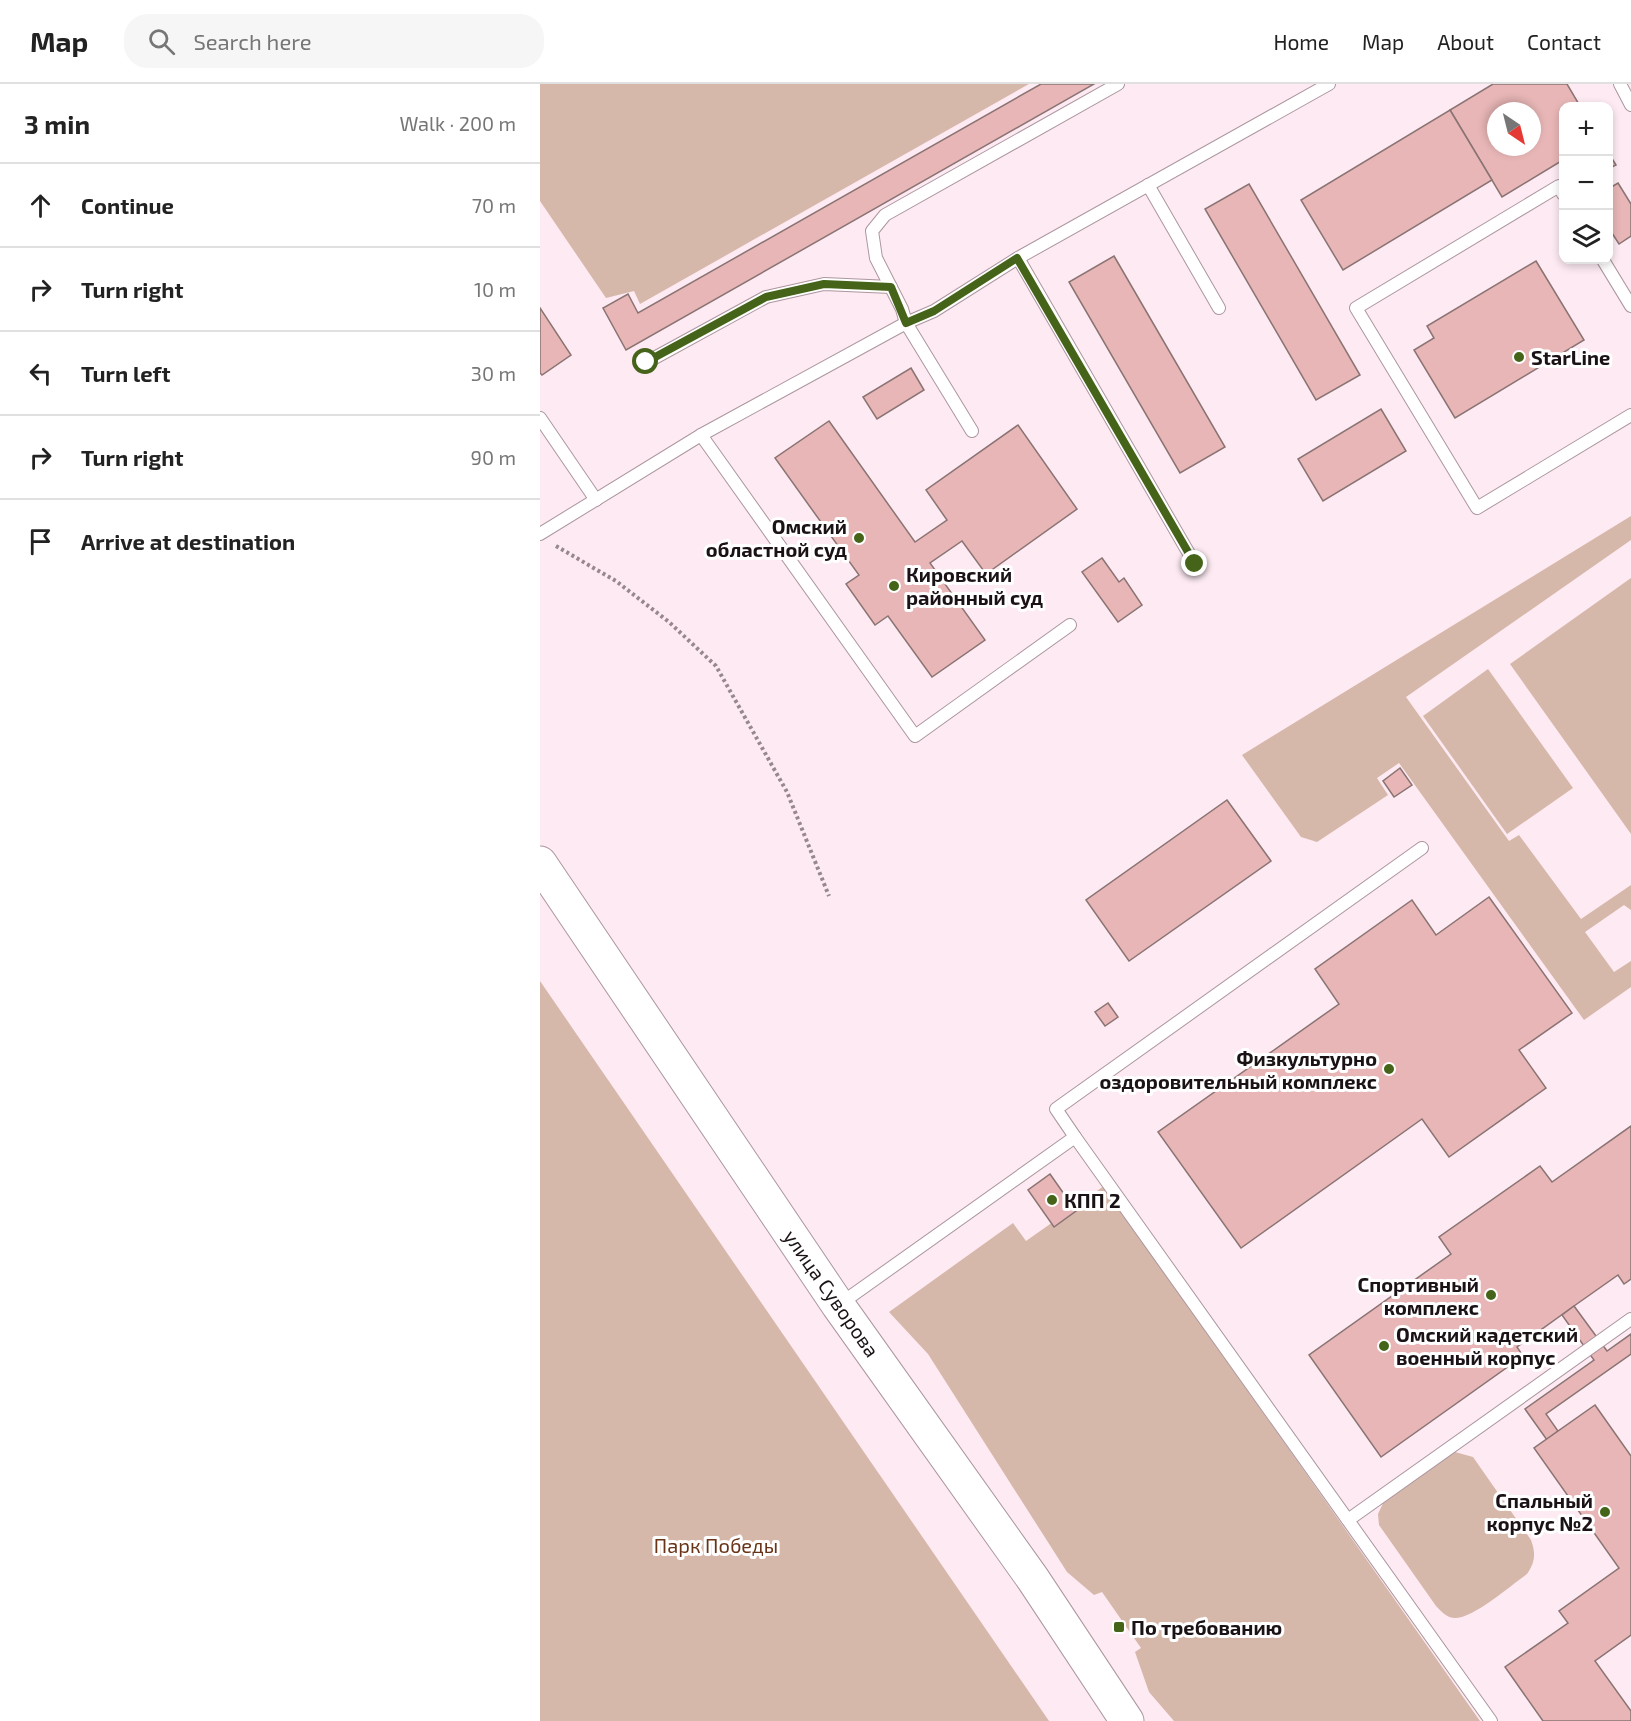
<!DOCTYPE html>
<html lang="en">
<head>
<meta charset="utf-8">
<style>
  body { margin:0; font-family:"Exo 2",sans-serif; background:#f6f6f6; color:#222 }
  .controls { position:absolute; right:18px; top:18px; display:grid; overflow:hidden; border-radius:12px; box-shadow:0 3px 9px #0003 }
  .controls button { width:54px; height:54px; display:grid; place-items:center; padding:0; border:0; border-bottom:2px solid #e0e0e0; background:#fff; color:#222; font:30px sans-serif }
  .compass { position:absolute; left:947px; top:18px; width:54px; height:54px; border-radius:50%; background:#fff; box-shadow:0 3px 9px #0003; rotate:145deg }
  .stop { position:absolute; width:18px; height:18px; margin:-14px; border:4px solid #456419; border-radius:50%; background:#fff }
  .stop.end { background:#456419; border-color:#fff; box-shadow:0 2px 6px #0008 }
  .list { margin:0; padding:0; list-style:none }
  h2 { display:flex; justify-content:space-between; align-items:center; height:78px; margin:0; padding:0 24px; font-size:26px }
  h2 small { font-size:20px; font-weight:400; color:#767676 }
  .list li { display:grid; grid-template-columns:39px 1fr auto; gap:18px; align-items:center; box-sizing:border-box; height:84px; padding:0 24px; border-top:2px solid #e0e0e0 }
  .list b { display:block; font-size:22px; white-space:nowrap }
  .list em { font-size:20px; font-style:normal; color:#767676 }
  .icon { flex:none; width:33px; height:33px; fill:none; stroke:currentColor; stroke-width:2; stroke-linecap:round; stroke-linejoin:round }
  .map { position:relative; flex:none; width:1091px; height:1637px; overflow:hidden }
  header { display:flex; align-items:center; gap:36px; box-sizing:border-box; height:84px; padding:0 30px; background:#fff; border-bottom:2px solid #e0e0e0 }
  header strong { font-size:28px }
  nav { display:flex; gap:33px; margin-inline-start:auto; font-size:21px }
  .search { width:420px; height:54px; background:#f6f6f6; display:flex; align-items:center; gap:15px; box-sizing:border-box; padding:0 21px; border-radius:24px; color:#767676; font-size:22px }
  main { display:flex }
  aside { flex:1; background:#fff }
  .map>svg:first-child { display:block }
  .green { fill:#d6b8ab }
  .building { fill:#e8b6b6; stroke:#8a7373; stroke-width:1.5; fill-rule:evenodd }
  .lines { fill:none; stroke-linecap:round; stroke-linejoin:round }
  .lane-casing { stroke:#ac969f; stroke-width:14 }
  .primary-casing { stroke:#ac969f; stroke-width:35 }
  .path { stroke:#96888e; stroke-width:4; stroke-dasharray:3 3; stroke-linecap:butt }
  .lane { stroke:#fff; stroke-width:12 }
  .primary { stroke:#fff; stroke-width:33 }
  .route { stroke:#456419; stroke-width:8 }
  .poi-dot { fill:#456419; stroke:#fff; stroke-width:2 }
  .labels { text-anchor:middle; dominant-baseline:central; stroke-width:6; stroke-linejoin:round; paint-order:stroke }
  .poi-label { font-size:20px; font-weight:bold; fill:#1a1216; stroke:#fff; text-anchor:start }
  .street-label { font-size:20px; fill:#1a1216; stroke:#fff }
  .park-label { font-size:20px; fill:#693316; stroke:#fff }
</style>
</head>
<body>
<header>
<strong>Map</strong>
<div class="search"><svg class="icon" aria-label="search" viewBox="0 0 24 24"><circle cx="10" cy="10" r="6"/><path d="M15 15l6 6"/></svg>Search here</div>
<nav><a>Home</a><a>Map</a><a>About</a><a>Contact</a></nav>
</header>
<main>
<aside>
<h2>3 min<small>Walk · 200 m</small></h2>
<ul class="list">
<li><svg class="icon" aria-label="ahead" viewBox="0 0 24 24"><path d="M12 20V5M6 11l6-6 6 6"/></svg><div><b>Continue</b></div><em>70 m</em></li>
<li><svg class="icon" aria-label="right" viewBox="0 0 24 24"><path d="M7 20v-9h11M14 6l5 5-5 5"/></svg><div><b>Turn right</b></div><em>10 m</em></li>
<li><svg class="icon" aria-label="left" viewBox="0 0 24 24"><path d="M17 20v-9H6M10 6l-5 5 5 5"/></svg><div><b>Turn left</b></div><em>30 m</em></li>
<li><svg class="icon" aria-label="right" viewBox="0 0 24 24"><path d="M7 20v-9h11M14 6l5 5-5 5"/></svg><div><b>Turn right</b></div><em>90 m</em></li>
<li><svg class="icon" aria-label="arrive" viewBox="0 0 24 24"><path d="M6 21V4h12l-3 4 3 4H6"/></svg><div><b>Arrive at destination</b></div></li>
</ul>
</aside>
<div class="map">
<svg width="1091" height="1637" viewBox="0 0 1091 1637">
  <rect width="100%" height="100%" fill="#fdeaf2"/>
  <g class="green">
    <path d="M0,0h489l-389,220 -6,-13 -28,7 -66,-97z"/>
    <path d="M1091,432v24l-225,157 103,144 10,-6 62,84 50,-34v25l-7,-5 -39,27 29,40 17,-11v26l-47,33 -185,-257 -22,15 11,17 -71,47 -16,-5 -59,-82z"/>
    <path d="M1091,494v256l-121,-170z"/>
    <path d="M948,585l85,119 -66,46 -84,-118z"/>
    <path d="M0,897l509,740h-509z"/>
    <path d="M564,1102l376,535h-306l-25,-29 -14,-40 6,-4 -39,-56 -8,3 -27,-23 -139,-218 -39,-42 124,-89 13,18z"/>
    <path d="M915,1368l18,5 58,83c5,14 4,22 -4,34 -16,11 -53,44 -72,44 -8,0 -13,-6 -19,-12l-57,-81 -1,-11 7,-15 62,-44z"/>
  </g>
  <g class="building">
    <path d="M501,0h53l-468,266 -23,-42 25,-14 10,19z"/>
    <path d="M953,0h74l13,22h-17v54l-61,37 -52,-87zM956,27h36v36h-36z"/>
    <path d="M910,26l42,70 -149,90 -42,-70z"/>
    <path d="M1068,68l8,13 -8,4z"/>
    <path d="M1078,99l13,21v32l-12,8 -11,-17v-38z"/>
    <path d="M709,100l111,191 -44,25 -111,-191z"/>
    <path d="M574,172l111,191 -45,26 -111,-191z"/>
    <path d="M996,177l48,79 -129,78 -41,-68 20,-12 -7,-12z"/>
    <path d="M0,224l31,47 -29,20 -2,-2z"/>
    <path d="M371,284l13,22 -47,29 -14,-22z"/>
    <path d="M841,325l25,42 -83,50 -25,-42z"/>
    <path d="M289,337l86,121 32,-22 -21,-30 92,-65 59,84 -91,65 -24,-33 -32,22 55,77 -53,37 -44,-61 -13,9 -29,-41 13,-9 -84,-117z"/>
    <path d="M562,474l17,24 5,-4 18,27 -24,17 -36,-50z"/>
    <path d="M860,684l12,17 -18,12 -11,-16z"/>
    <path d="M687,716l44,61 -142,100 -43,-61z"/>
    <path d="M949,813l83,116 -53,37 27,38 -97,69 -27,-38 -181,129 -83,-116 181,-128 -24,-35 97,-69 24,35z"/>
    <path d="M568,919l10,14 -13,9 -10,-14z"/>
    <path d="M1091,1042v153l-7,5 -6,-9 -44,31 -57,41 6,9 -142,101 -72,-102 142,-101 -12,-17 101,-71 12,16z"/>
    <path d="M510,1090l26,37 -22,16 -26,-37z"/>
    <path d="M1034,1222l33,45 24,-17v20l-85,60 12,17 -11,9 -22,-31 69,-49 -32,-45z"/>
    <path d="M1055,1321l36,51v179l-36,26 36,50v10h-88l-38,-54 63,-44 -9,-12 60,-43 -85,-120z"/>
  </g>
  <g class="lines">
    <g class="lane-casing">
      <g id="lane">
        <path d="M578,0l-233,131 -13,16 4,27 26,51 4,14 28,-12 84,-53 311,-174"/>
        <path d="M1080,0l11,21"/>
        <path d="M608,101l71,123"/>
        <path d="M1023,110l-4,-8 -203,122 121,200 154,-93"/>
        <path d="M478,174l177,306"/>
        <path d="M1063,176l28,46"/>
        <path d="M107,278l119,-65 58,-13 67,3"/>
        <path d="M0,334l56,82"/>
        <path d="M161,351l214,301 155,-111"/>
        <path d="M0,450l161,-99 205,-112 66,108"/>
        <path d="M535,1053l416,584"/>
        <path d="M300,1220l235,-167 -19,-28 366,-261"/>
        <path d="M808,1436l283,-201"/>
      </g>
    </g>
    <g class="primary-casing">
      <path id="primary" d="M0,779l298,442 195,274 94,142"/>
    </g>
    <path class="path" d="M16,462l60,35 53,41 47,44 71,126 42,104"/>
    <use href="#lane" class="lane"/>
    <use href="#primary" class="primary"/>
  </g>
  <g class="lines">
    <path class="route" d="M106,278l120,-65 58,-13 67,3 15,36 28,-12 83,-53 178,306"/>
  </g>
  <g class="poi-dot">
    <circle cx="979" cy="273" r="6"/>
    <circle cx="319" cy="454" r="6"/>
    <circle cx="354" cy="502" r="6"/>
    <circle cx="849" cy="985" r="6"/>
    <circle cx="512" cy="1116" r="6"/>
    <circle cx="951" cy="1211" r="6"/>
    <circle cx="844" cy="1262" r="6"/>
    <circle cx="1065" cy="1428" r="6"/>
    <rect x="573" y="1537" width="12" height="12" rx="3"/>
  </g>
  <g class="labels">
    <g class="poi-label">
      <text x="991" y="273">StarLine</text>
      <text x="307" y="442" text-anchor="end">Омский<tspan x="307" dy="23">областной суд</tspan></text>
      <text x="366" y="490">Кировский<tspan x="366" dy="23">районный суд</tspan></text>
      <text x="837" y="974" text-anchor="end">Физкультурно<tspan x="837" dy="23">оздоровительный комплекс</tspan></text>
      <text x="524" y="1116">КПП 2</text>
      <text x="939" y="1200" text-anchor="end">Спортивный<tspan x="939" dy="23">комплекс</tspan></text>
      <text x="856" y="1250">Омский кадетский<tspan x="856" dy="23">военный корпус</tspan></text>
      <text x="1053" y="1416" text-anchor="end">Спальный<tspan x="1053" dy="23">корпус №2</tspan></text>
      <text x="591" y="1543">По требованию</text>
    </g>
    <g class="street-label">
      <text transform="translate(292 1209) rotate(55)">улица Суворова</text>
    </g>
    <g class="park-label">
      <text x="176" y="1461">Парк Победы</text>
    </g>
  </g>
</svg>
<div class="controls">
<button>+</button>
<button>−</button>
<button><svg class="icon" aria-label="layers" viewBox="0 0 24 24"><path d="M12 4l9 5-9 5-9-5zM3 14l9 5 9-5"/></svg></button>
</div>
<svg class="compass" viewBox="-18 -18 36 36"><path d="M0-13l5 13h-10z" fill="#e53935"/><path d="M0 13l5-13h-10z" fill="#767676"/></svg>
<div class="stop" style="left:106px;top:278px"></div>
<div class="stop end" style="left:655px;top:480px"></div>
</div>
</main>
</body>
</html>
